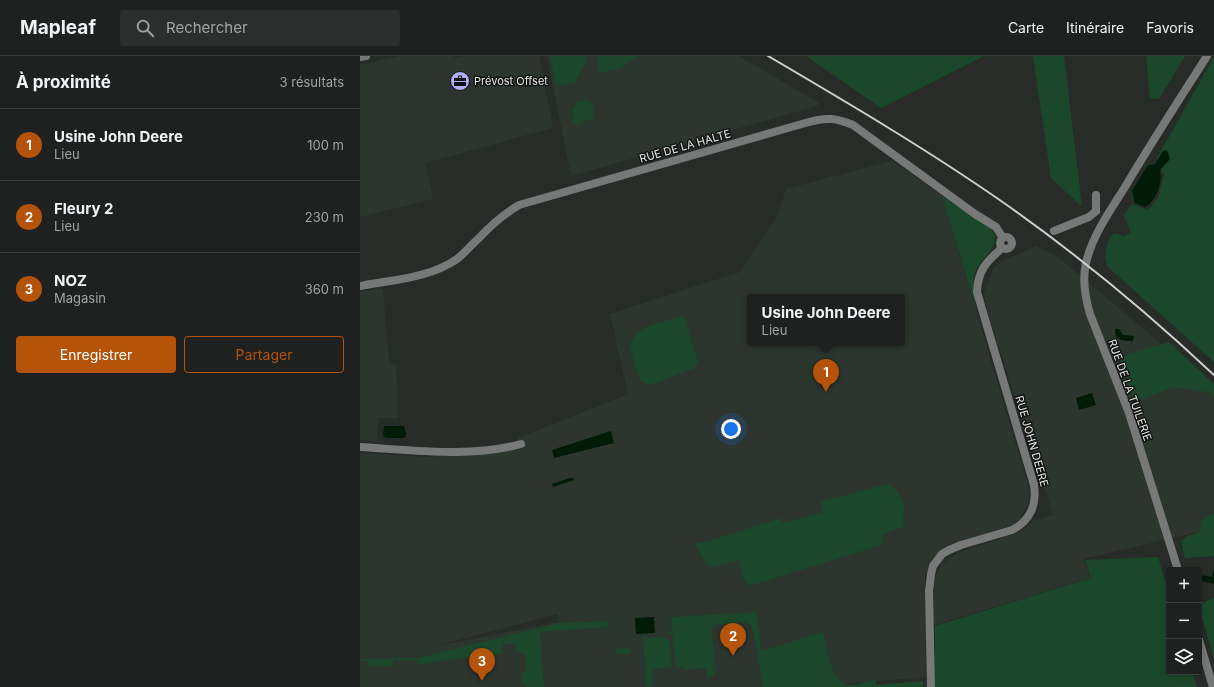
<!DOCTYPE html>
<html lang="fr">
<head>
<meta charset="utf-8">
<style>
  body { margin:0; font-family:Inter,sans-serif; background:#2b2e2c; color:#f1f3f6 }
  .controls { position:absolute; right:12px; bottom:12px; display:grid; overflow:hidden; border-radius:4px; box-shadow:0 2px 6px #0003 }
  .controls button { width:36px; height:36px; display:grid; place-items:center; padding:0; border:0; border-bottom:1px solid #3c3e3d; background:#1e211f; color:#f1f3f6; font:20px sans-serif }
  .you { position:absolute; left:371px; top:373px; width:14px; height:14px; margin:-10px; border:3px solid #fff; border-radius:50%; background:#1a73e8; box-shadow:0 0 0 6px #1a73e833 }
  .badge { display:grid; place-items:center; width:26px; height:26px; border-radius:50%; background:#b45309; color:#fff; font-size:13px; font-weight:700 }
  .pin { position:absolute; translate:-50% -33px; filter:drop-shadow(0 1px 2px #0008) }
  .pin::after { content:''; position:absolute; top:21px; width:14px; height:12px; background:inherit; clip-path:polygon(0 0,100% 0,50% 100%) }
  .popup { position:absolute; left:387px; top:238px; width:158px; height:52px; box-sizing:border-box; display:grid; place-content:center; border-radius:4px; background:#1e211f; filter:drop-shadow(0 1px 3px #0005); font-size:13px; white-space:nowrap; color:#a1a3a4 }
  .popup b { font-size:15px; color:#f1f3f6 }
  .popup::after { content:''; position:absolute; left:50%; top:100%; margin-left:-8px; border:8px solid transparent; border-top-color:#1e211f }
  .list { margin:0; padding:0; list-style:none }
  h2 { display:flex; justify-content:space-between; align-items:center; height:52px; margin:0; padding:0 16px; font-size:17px }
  h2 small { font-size:13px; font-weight:400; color:#a1a3a4 }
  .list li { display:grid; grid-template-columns:26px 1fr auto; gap:12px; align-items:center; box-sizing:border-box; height:72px; padding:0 16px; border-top:1px solid #3c3e3d }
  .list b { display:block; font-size:15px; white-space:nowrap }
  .list p { margin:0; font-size:13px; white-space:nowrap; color:#a1a3a4 }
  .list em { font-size:13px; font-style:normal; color:#a1a3a4 }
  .actions { display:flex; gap:8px; padding:12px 16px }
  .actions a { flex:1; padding:9px 0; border:1px solid #b45309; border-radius:4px; text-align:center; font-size:14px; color:#b45309 }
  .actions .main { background:#b45309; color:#fff }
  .icon { flex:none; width:22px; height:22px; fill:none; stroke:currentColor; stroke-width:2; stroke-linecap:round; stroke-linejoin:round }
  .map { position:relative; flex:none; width:854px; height:631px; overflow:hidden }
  header { display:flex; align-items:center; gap:24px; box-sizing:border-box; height:56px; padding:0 20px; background:#1e211f; border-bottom:1px solid #3c3e3d }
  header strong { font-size:19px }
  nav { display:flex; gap:22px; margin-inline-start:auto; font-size:14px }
  .search { width:280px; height:36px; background:#2b2e2c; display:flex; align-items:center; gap:10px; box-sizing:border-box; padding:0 14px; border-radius:4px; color:#a1a3a4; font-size:15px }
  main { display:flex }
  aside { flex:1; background:#1e211f }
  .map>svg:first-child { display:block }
  .built { fill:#2c352e; fill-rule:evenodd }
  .green { fill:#1b482a }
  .water { fill:#001b06 }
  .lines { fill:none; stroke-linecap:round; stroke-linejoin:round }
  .minor { stroke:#777978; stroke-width:8 }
  .rail { stroke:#cdcfcd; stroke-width:2 }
  .labels { text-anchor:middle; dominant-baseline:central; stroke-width:3; stroke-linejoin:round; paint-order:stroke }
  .poi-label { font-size:11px; fill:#e5e7e5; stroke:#121413; text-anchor:start }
  .street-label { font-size:11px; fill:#e5e7e5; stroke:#121413 }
</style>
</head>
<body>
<header>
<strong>Mapleaf</strong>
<div class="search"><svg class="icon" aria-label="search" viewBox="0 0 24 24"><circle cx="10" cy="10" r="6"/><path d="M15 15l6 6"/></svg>Rechercher</div>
<nav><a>Carte</a><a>Itinéraire</a><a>Favoris</a></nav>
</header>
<main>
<aside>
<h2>À proximité<small>3 résultats</small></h2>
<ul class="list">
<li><span class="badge">1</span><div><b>Usine John Deere</b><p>Lieu</p></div><em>100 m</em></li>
<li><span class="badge">2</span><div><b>Fleury 2</b><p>Lieu</p></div><em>230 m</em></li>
<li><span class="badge">3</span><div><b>NOZ</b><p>Magasin</p></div><em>360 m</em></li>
</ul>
<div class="actions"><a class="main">Enregistrer</a><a>Partager</a></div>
</aside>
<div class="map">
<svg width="854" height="631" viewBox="0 0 854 631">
  <rect width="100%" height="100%" fill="#282c29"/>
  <g class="built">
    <path d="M39,0h55l1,2 10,-2h74l14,72 -128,35 8,36 -73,18v-152z"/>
    <path d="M187,0h192l80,47 -2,3 -246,70z"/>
    <path d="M532,105l50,35 86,289 1,10 -1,9 -4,8 -4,6 -10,8 -63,19 -4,3 -10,10 -8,16 1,103 -121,10h-24l-12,-41 3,41h-412v-234l67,4 89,-7 2,-12 110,-44 -18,-80 130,-42 37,-55 9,-28zM390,241h152v46h-152zM197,558l2,8 -127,25z"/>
    <path d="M676,190l23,12 155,130v140l-130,31 6,19 -158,48 1,-46 10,-17 8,-6 12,-6 60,-20 9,-10 21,-6 -65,-202 -4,-20 10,-26 9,-6z"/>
    <path d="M23,232l6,74 7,3 2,53h-20l-1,23 -17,-1v-148z"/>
  </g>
  <g class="green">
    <path d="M190,0h36l1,3 -12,24 -19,3z"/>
    <path d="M240,0h39l-18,12 -22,5 -1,-14z"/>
    <path d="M446,0h178l-103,52z"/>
    <path d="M673,0h31l18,151 -31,-29z"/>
    <path d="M786,0h39l-26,43 -9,-1z"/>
    <path d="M854,1v305l-106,-95c-5,-12 -2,-25 6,-34l10,3 7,-4 -7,-17 8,-11 16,6 10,-12 6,-23 -7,-17z"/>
    <path d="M228,44l5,5 1,12 -16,8 -5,-2 -1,-13 5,-8z"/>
    <path d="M582,140l37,25h1l9,5 6,10c0,15 -11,20 -18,32 -7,13 -2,30 0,44z"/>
    <path d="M324,260l14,45 -3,7 -42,16h-5l-7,-3c-3,-9 -11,-27 -10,-36 2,-20 37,-24 53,-29z"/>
    <path d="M809,286l45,42v12l-6,-4 -34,-5 -40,15 -15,-45z"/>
    <path d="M527,428c10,4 17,16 17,27 0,6 -2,10 0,16l-23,8 3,9 -134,42 -5,-4 -7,-22 -25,7 -7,-2 -11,-22h7l79,-25 2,5 40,-11 -3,-10z"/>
    <path d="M854,457v43l-29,2 -4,-17 7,-5 11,-4 3,-12z"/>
    <path d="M798,501l11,36v79h23l5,15h-262v-61l156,-48 -6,-18z"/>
    <path d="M854,542v60l-15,-50v-4z"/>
    <path d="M397,556l4,39 62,-19c4,15 8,53 28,53 8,0 16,-5 25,-5v5l47,-4v6h-160l-9,-54 -3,-7 -5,-4 -31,3 -4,4 5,40c-1,5 -3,8 -8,10l-2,-11 -23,2 -1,-3h-6l-3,-24v-9h-7l6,-5 -1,-12z"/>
    <path d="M249,565v6l-69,5 4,55h-18v-2h-4v-13l4,-1v-17h-5l-1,-3 -3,1 -1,-8h-13l-1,10 -22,1 -63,10v-5h-24v6h-24v-5h-9v-2l58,-1 141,-35z"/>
    <path d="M286,579v3l14,-1 9,3 3,27 -20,2 1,15h-2v3h-5l-3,-51z"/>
    <path d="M270,592v6h-13l-1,-5z"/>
  </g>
  <g class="water">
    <path d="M807,94l3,9 -10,11c3,12 -3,30 -15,37l-10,-4 -3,-12 15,-25 8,-2 8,-13z"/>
    <path d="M755,273h4l4,6 11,1 -1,5c-9,0 -19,0 -18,-12z"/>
    <path d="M732,337l4,12 -17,5 -3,-12z"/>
    <path d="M24,370h20l2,7 -1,5h-19l-3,-2z"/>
    <path d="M251,375l3,12 -60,15 -2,-8z"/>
    <path d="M210,422h3l1,2 -21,7 -1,-3z"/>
    <path d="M854,513v15l-14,-3 -1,-3 2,-3 11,2z"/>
    <path d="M294,561l1,16 -19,1 -1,-16z"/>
  </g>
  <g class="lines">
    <g class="minor">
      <path d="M0,1l6,-1"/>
      <path d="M736,139v16"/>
      <path d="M694,175l35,-14 7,-6"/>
      <circle cx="646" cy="187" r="6"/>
      <path d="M0,230c32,-6 70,-8 97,-27 8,-6 14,-14 22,-21 12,-13 25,-24 40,-33l290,-83c18,-5 27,-4 44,3l122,89 21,13 7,11"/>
      <path d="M0,391c52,3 111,11 161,-3"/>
      <path d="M818,514l-49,-157 -39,-99c-5,-17 -8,-34 -4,-51 6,-27 24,-52 39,-76 26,-44 54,-87 82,-131"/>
      <path d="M839,584l14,47"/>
      <path d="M571,631l-2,-96 2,-17 2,-8 9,-12 7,-4 12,-5 51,-15c18,-9 25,-25 22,-45l-57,-193c1,-22 9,-30 25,-44"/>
    </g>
    <path class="rail" d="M408,0c80,47 160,94 236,147 74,52 144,110 210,172"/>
  </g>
  <defs>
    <g id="office-disc" transform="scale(1)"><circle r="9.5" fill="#afaefa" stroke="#121413"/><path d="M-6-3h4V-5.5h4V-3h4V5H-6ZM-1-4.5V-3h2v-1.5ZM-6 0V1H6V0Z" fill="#111"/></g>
  </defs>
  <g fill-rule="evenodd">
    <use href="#office-disc" x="100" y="25"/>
  </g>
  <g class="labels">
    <g class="poi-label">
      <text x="114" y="25">Prévost Offset</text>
    </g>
    <g class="street-label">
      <text transform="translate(325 90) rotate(-16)">RUE DE LA HALTE</text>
      <text transform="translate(770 334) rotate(70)">RUE DE LA TUILERIE</text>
      <text transform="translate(672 385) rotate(74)">RUE JOHN DEERE</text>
    </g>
  </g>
</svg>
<div class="controls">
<button>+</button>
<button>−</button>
<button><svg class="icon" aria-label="layers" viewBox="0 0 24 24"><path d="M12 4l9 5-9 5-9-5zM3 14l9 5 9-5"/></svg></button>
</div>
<div class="you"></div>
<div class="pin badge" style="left:466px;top:336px">1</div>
<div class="popup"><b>Usine John Deere</b>Lieu</div>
<div class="pin badge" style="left:373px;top:600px">2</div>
<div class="pin badge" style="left:122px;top:625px">3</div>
</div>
</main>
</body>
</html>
